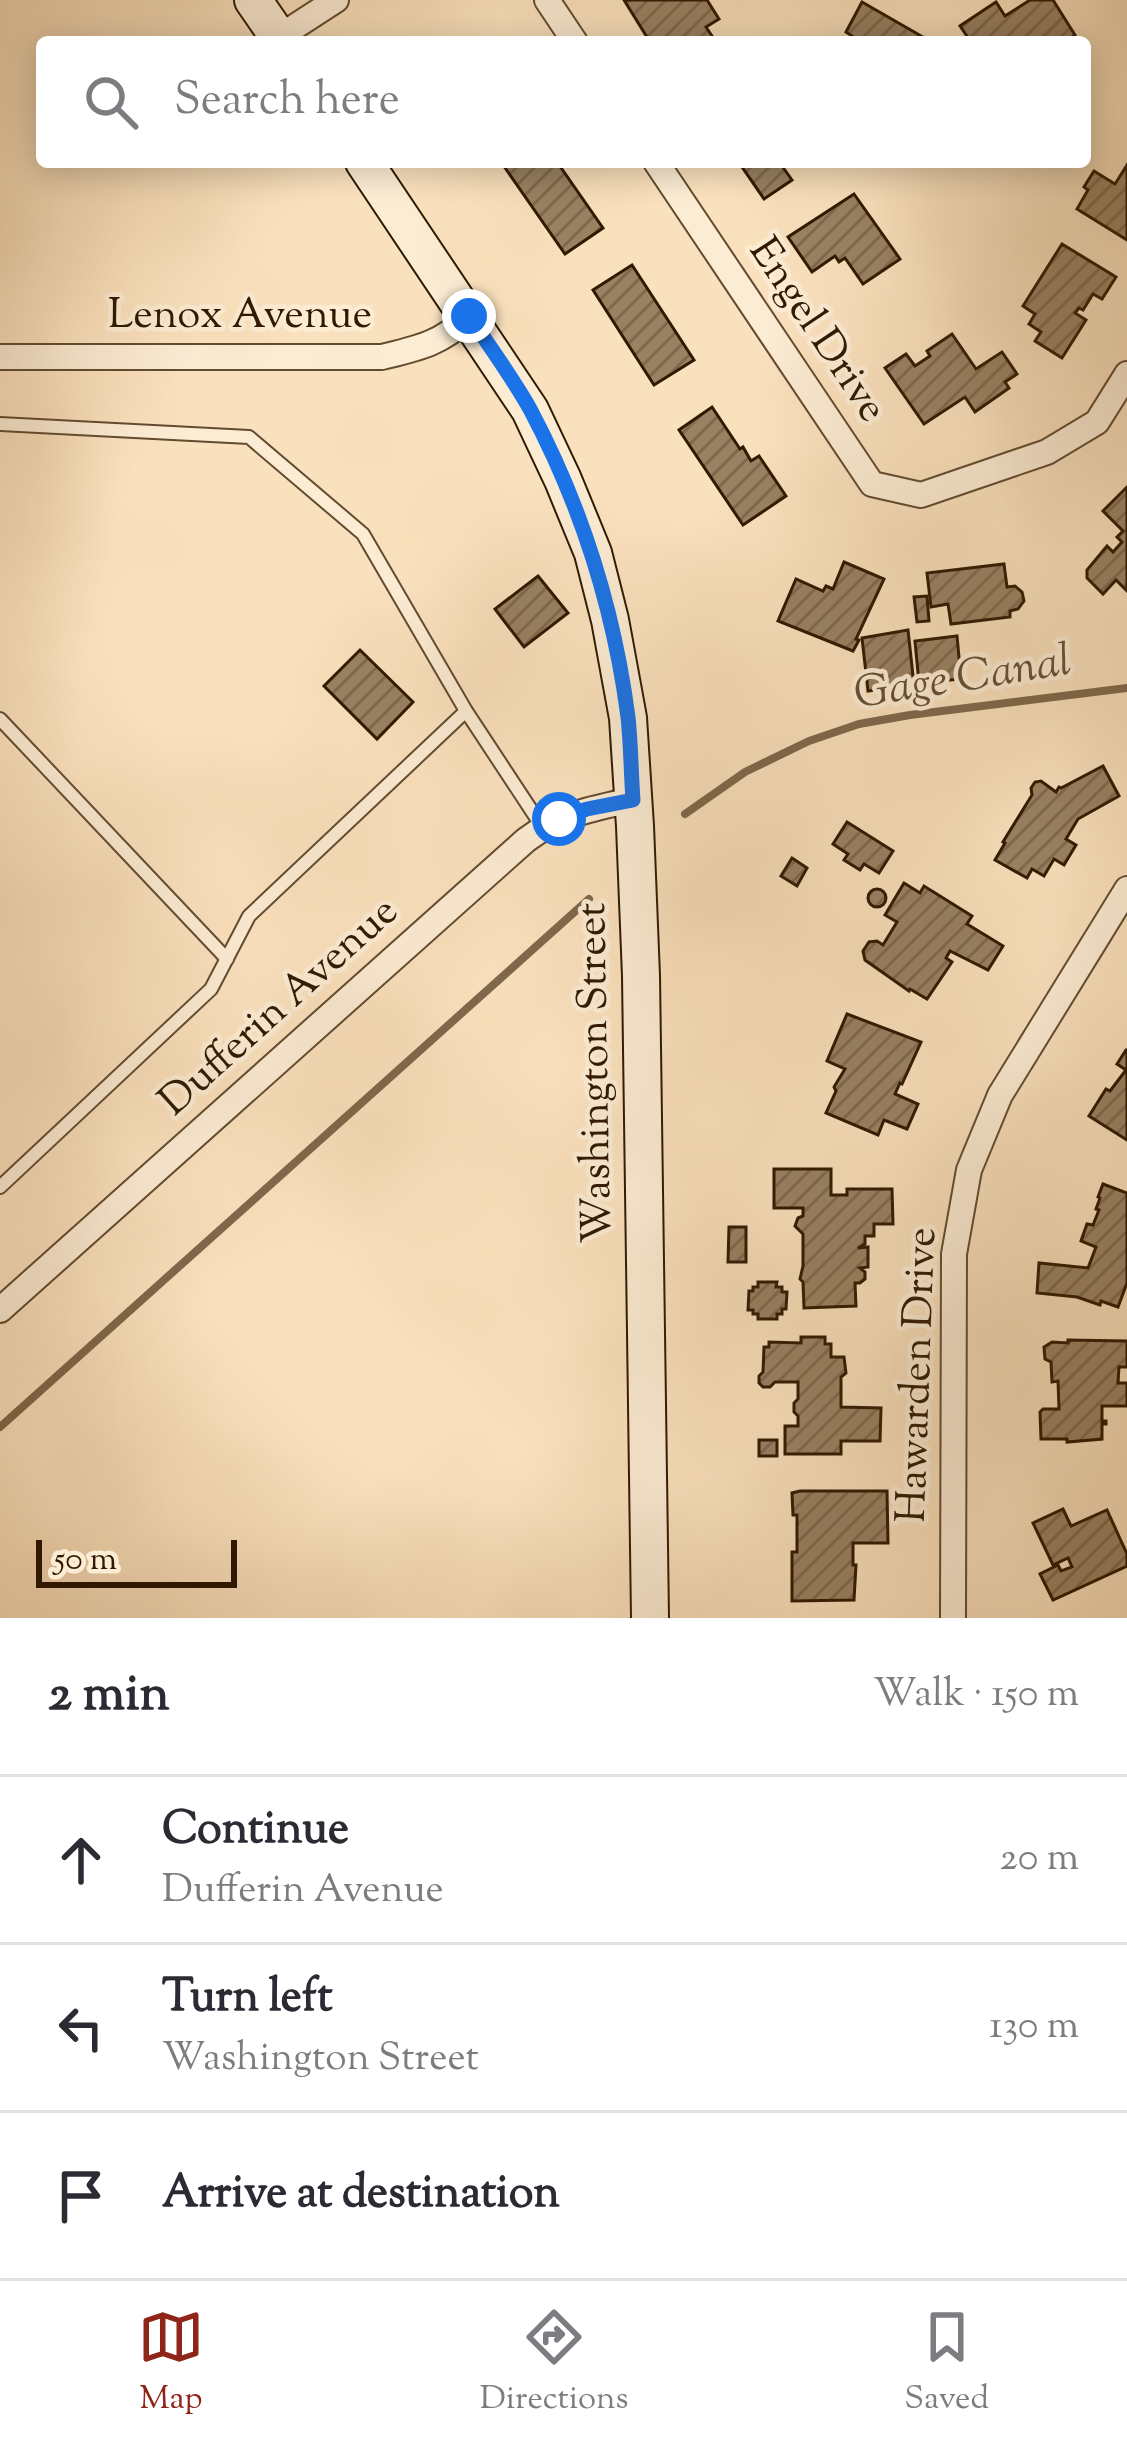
<!DOCTYPE html>
<html lang="en">
<head>
<meta charset="utf-8">
<style>
  body { margin:0; font-family:"Sorts Mill Goudy",serif; background:#f2f2f3; color:#2b2b33 }
  .scale { position:absolute; left:36px; bottom:30px; width:201px; box-sizing:border-box; padding-left:12px; border:6px solid #301900; border-top:0; font-size:33px; line-height:42px; white-space:nowrap; color:#301900; -webkit-text-stroke:9px #fcecd4; paint-order:stroke }
  .stop { position:absolute; width:36px; height:36px; margin:-27px; border:9px solid #1a73e8; border-radius:50%; background:#fff }
  .stop.end { background:#1a73e8; border-color:#fff; box-shadow:0 3px 12px #0008 }
  .list { margin:0; padding:0; list-style:none }
  h2 { display:flex; justify-content:space-between; align-items:center; height:156px; margin:0; padding:0 48px; font-size:51px }
  h2 small { font-size:39px; font-weight:400; color:#7c7c81 }
  .list li { display:grid; grid-template-columns:78px 1fr auto; gap:36px; align-items:center; box-sizing:border-box; height:168px; padding:0 48px; border-top:3px solid #e1e1e2 }
  .list b { display:block; font-size:45px; white-space:nowrap }
  .list p { margin:0; font-size:39px; white-space:nowrap; color:#7c7c81 }
  .list em { font-size:39px; font-style:normal; color:#7c7c81 }
  .icon { flex:none; width:66px; height:66px; fill:none; stroke:currentColor; stroke-width:2; stroke-linecap:round; stroke-linejoin:round }
  .map { position:relative; flex:none; width:1127px; height:1618px; overflow:hidden }
  .search { position:absolute; background:#fff; box-shadow:0 6px 30px #0003; left:36px; right:36px; top:36px; height:132px; display:flex; align-items:center; gap:30px; box-sizing:border-box; padding:0 42px; border-radius:12px; color:#7c7c81; font-size:45px }
  .sheet { height:660px; background:#fff }
  nav { display:flex; justify-content:space-around; align-items:center; box-sizing:border-box; height:168px; border-top:3px solid #e1e1e2; background:#fff; font-size:33px; color:#7c7c81 }
  nav a { display:grid; justify-items:center; gap:6px }
  nav .on { color:#8f2418 }
  .map>svg:first-child { display:block }
  .lines { fill:none; stroke-linecap:round; stroke-linejoin:round }
  .stream { stroke:#80684b; stroke-width:8 }
  .building { fill:url(#building-hatch); stroke:#301900; stroke-width:3 }
  .lane-casing { stroke:#624b2f; stroke-width:16 }
  .street-casing { stroke:#624b2f; stroke-width:28 }
  .secondary-casing { stroke:#301900; stroke-width:40 }
  .lane { stroke:#fcecd4; stroke-width:12 }
  .street { stroke:#fcecd4; stroke-width:24 }
  .secondary { stroke:#fcecd4; stroke-width:36 }
  .route { stroke:#1a73e8; stroke-width:15 }
  .labels { text-anchor:middle; dominant-baseline:central; stroke-width:9; stroke-linejoin:round; paint-order:stroke }
  .street-label { font-size:42px; fill:#301900; stroke:#fcecd4 }
  .water-label { font-size:45px; font-style:italic; fill:#654e32; stroke:#fcecd4 }
</style>
</head>
<body>
<div class="map">
<svg width="1127" height="1618" viewBox="0 0 1127 1618">
  <defs>
    <pattern id="building-hatch" width="6" height="6" patternUnits="userSpaceOnUse" patternTransform="scale(3)"><rect width="6" height="6" fill="#998162"/><path d="M-1 1l2-2M0 6l6-6M5 7l2-2" fill="none" stroke="#7d694e"/></pattern>
  </defs>
  <rect width="100%" height="100%" fill="#fae1bd"/>
  <filter id="stains"><feTurbulence type="fractalNoise" baseFrequency=".00167" numOctaves="4"/><feColorMatrix values="0 0 0 0 .2 0 0 0 0 .09 0 0 0 0 .02 0 0 0 .5 -.17"/></filter>
  <radialGradient id="worn" r=".72"><stop offset=".6" stop-color="#630" stop-opacity="0"/><stop offset="1" stop-color="#630" stop-opacity=".3"/></radialGradient>
  <g class="lines">
    <g class="stream">
      <path d="M685,814l60,-42 64,-31 50,-17 51,-9 217,-27"/>
      <path d="M0,1427l589,-528"/>
    </g>
  </g>
  <g class="building">
    <path d="M624,0h83l12,19 -13,8 8,12 -5,3h-59z"/>
    <path d="M1030,0h23l22,35 -10,7h-94l-11,-16 36,-24 9,14z"/>
    <path d="M862,2l68,39v1h-69l-15,-10z"/>
    <path d="M501,162h56l46,66 -38,26z"/>
    <path d="M744,162h44l-6,4 10,14 -28,19 -24,-35z"/>
    <path d="M1127,165v75l-50,-31 11,-19 -4,-3 10,-16 21,13z"/>
    <path d="M854,194l46,65 -37,25 -18,-26 -6,4 -4,-6 -23,16 -24,-35z"/>
    <path d="M1062,244l54,33 -14,22 -9,-5 -10,16 -4,-2 -4,5 11,7 -24,38 -27,-17 6,-9 -12,-8 6,-10 -12,-8z"/>
    <path d="M632,265l62,95 -40,25 -61,-95z"/>
    <path d="M952,334l24,35 26,-17 15,22 -12,8 4,6 -34,24 -10,-15 -41,27 -39,-56 21,-14 9,12 15,-10 -3,-5z"/>
    <path d="M712,407l28,42 3,-2 8,14 8,-5 27,40 -43,29 -64,-95z"/>
    <path d="M1127,487v104l-11,-11 -13,14 -16,-16v-8l20,-24 6,6 9,-10 -5,-5 6,-6 -20,-20z"/>
    <path d="M844,562l40,17 -28,60 3,1 -6,11 -75,-30 18,-42 27,12 3,-5 7,3z"/>
    <path d="M1004,564l3,23 8,-1 7,6 2,9 -6,8 -8,2v6l-59,7 -3,-20 -17,3 -4,-34z"/>
    <path d="M538,576l30,37 -44,34 -29,-38z"/>
    <path d="M927,596l2,25 -12,1 -3,-25z"/>
    <path d="M908,630l6,55 -46,6 -6,-53z"/>
    <path d="M957,636l4,43 -42,4 -4,-42z"/>
    <path d="M360,650l53,52 -36,37 -53,-53z"/>
    <path d="M1103,766l16,30 -41,23 -12,20 10,6 -12,20 -10,-6 -10,17 -12,-7 -5,9 -32,-18 10,-17 -2,-1 29,-47 -1,-7 4,-6 6,-1 15,11 3,-5 2,1z"/>
    <path d="M847,822l46,29 -14,22 -15,-9 -4,6 -16,-10 4,-6 -15,-10z"/>
    <path d="M792,858l15,10 -10,18 -16,-10z"/>
    <path d="M904,883l16,10 4,-7 48,30 -5,8 36,22 -15,24 -38,-19 -4,7 6,4 -25,37 -17,-10 -1,2 -44,-31 -2,-9 6,-9 8,-1 6,4 14,-23 -12,-7z"/>
    <circle cx="877" cy="898" r="9"/>
    <path d="M847,1014l74,28 -19,42 -2,-1 -5,11 23,10 -11,25 -23,-9 -6,15 -52,-22 10,-22 -2,-4 11,-18 -18,-8z"/>
    <path d="M1126,1050h1v90l-38,-24 17,-27 4,2 16,-21 -9,-6z"/>
    <path d="M774,1169h57v26h16v-6h45l1,35h-19v12h-9v8l-7,4 10,-1v20l-8,1 5,4v7l-5,4h-5l1,23 -52,2 -1,-26 -3,-3 3,-13v-32l-8,-8 3,-8 5,-2v-8h-29z"/>
    <path d="M1103,1184l24,9v90l-9,24 -17,-6 -1,4 -23,-8 -40,-4 2,-30 49,5 8,-21 -15,-6 6,-17 6,1 6,-15 -3,-1 4,-11 -2,-1z"/>
    <path d="M729,1227h17v35h-18z"/>
    <path d="M758,1282h19l-1,5h6v5h5l-1,17h-4v5h-5v5h-19v-5h-5v-4h-5l1,-19h4v-4h5z"/>
    <path d="M801,1337h24v7h6v13h13l2,16 -5,4v30l40,1 -1,33h-39v13h-56v-28h13v-10l-4,-4v-9l4,-4v-17h-23l-5,5h-7l-4,-4v-7l4,-4 1,-25h5v-5l32,1z"/>
    <path d="M1068,1340l59,1v26h-8l-1,16h9v23h-25v15h4v3h-4v15l-35,3v-3h-26l-1,-27 3,-3h16l-1,-28 -6,1 -1,-20 -6,-3 -1,-12 8,-5 16,1z"/>
    <rect x="759" y="1440" width="18" height="16"/>
    <path d="M800,1491h87l1,52h-35v22h3l-2,35 -62,1v-49h5v-37h-4l-1,-22z"/>
    <path d="M1063,1509l8,17 36,-16 20,44v12l-74,34 -13,-26 18,-9 3,6 11,-4 -4,-9 -15,7 -20,-42z"/>
  </g>
  <g class="lines">
    <g class="lane-casing">
      <g id="lane">
        <path d="M0,424l249,13 114,97 103,177 77,117"/>
        <path d="M0,719l227,240"/>
        <path d="M0,1187l211,-198 38,-73 217,-205"/>
      </g>
    </g>
    <g class="street-casing">
      <g id="street">
        <path d="M547,0l28,42"/>
        <path d="M279,37l57,-37"/>
        <path d="M656,162l216,322 49,11 126,-43 50,-30 30,-48"/>
        <path d="M0,357h382c37,-9 58,-13 87,-40"/>
        <path d="M0,1310l526,-470c33,-25 67,-32 107,-40"/>
        <path d="M953,1618l1,-364 15,-84 31,-75 127,-206"/>
      </g>
    </g>
    <g class="secondary-casing">
      <g id="secondary">
        <path d="M253,0l29,42"/>
        <path d="M364,162l166,248 33,70 30,73 17,67 18,98 7,108 6,150 9,642"/>
      </g>
    </g>
    <use href="#lane" class="lane"/>
    <use href="#street" class="street"/>
    <use href="#secondary" class="secondary"/>
  </g>
  <g class="lines">
    <path class="route" d="M469,316c21,31 43,61 61,93 51,96 84,201 98,308 3,28 3,56 5,83l-46,9 -28,10"/>
  </g>
  <g class="labels">
    <g class="street-label">
      <text x="240" y="317">Lenox Avenue</text>
      <text transform="translate(816 331) rotate(56)">Engel Drive</text>
      <text transform="translate(280 1008) rotate(-42)">Dufferin Avenue</text>
      <text transform="translate(597 1073) rotate(-91)">Washington Street</text>
      <text transform="translate(919 1375) rotate(-88)">Hawarden Drive</text>
    </g>
    <g class="water-label">
      <text transform="translate(963 680) rotate(-9)">Gage Canal</text>
    </g>
  </g>
  <rect width="100%" height="100%" filter="url(#stains)"/>
  <rect width="100%" height="100%" fill="url(#worn)"/>
</svg>
<div class="scale">50 m</div>
<div class="stop" style="left:559px;top:819px"></div>
<div class="stop end" style="left:469px;top:316px"></div>
<div class="search"><svg class="icon" aria-label="search" viewBox="0 0 24 24"><circle cx="10" cy="10" r="6"/><path d="M15 15l6 6"/></svg>Search here</div>
</div>
<section class="sheet">
<h2>2 min<small>Walk · 150 m</small></h2>
<ul class="list">
<li><svg class="icon" aria-label="ahead" viewBox="0 0 24 24"><path d="M12 20V5M6 11l6-6 6 6"/></svg><div><b>Continue</b><p>Dufferin Avenue</p></div><em>20 m</em></li>
<li><svg class="icon" aria-label="left" viewBox="0 0 24 24"><path d="M17 20v-9H6M10 6l-5 5 5 5"/></svg><div><b>Turn left</b><p>Washington Street</p></div><em>130 m</em></li>
<li><svg class="icon" aria-label="arrive" viewBox="0 0 24 24"><path d="M6 21V4h12l-3 4 3 4H6"/></svg><div><b>Arrive at destination</b></div></li>
</ul>
</section>
<nav>
<a class="on"><svg class="icon" aria-label="map" viewBox="0 0 24 24"><path d="M3 6l6-2 6 2 6-2v14l-6 2-6-2-6 2zM9 4v14M15 6v14"/></svg>Map</a>
<a><svg class="icon" aria-label="directions" viewBox="0 0 24 24"><path d="M12 3l9 9-9 9-9-9zM9 14v-3h6M13 9l2 2-2 2"/></svg>Directions</a>
<a><svg class="icon" aria-label="saved" viewBox="0 0 24 24"><path d="M7 4h10v16l-5-4-5 4z"/></svg>Saved</a>
</nav>
</body>
</html>
